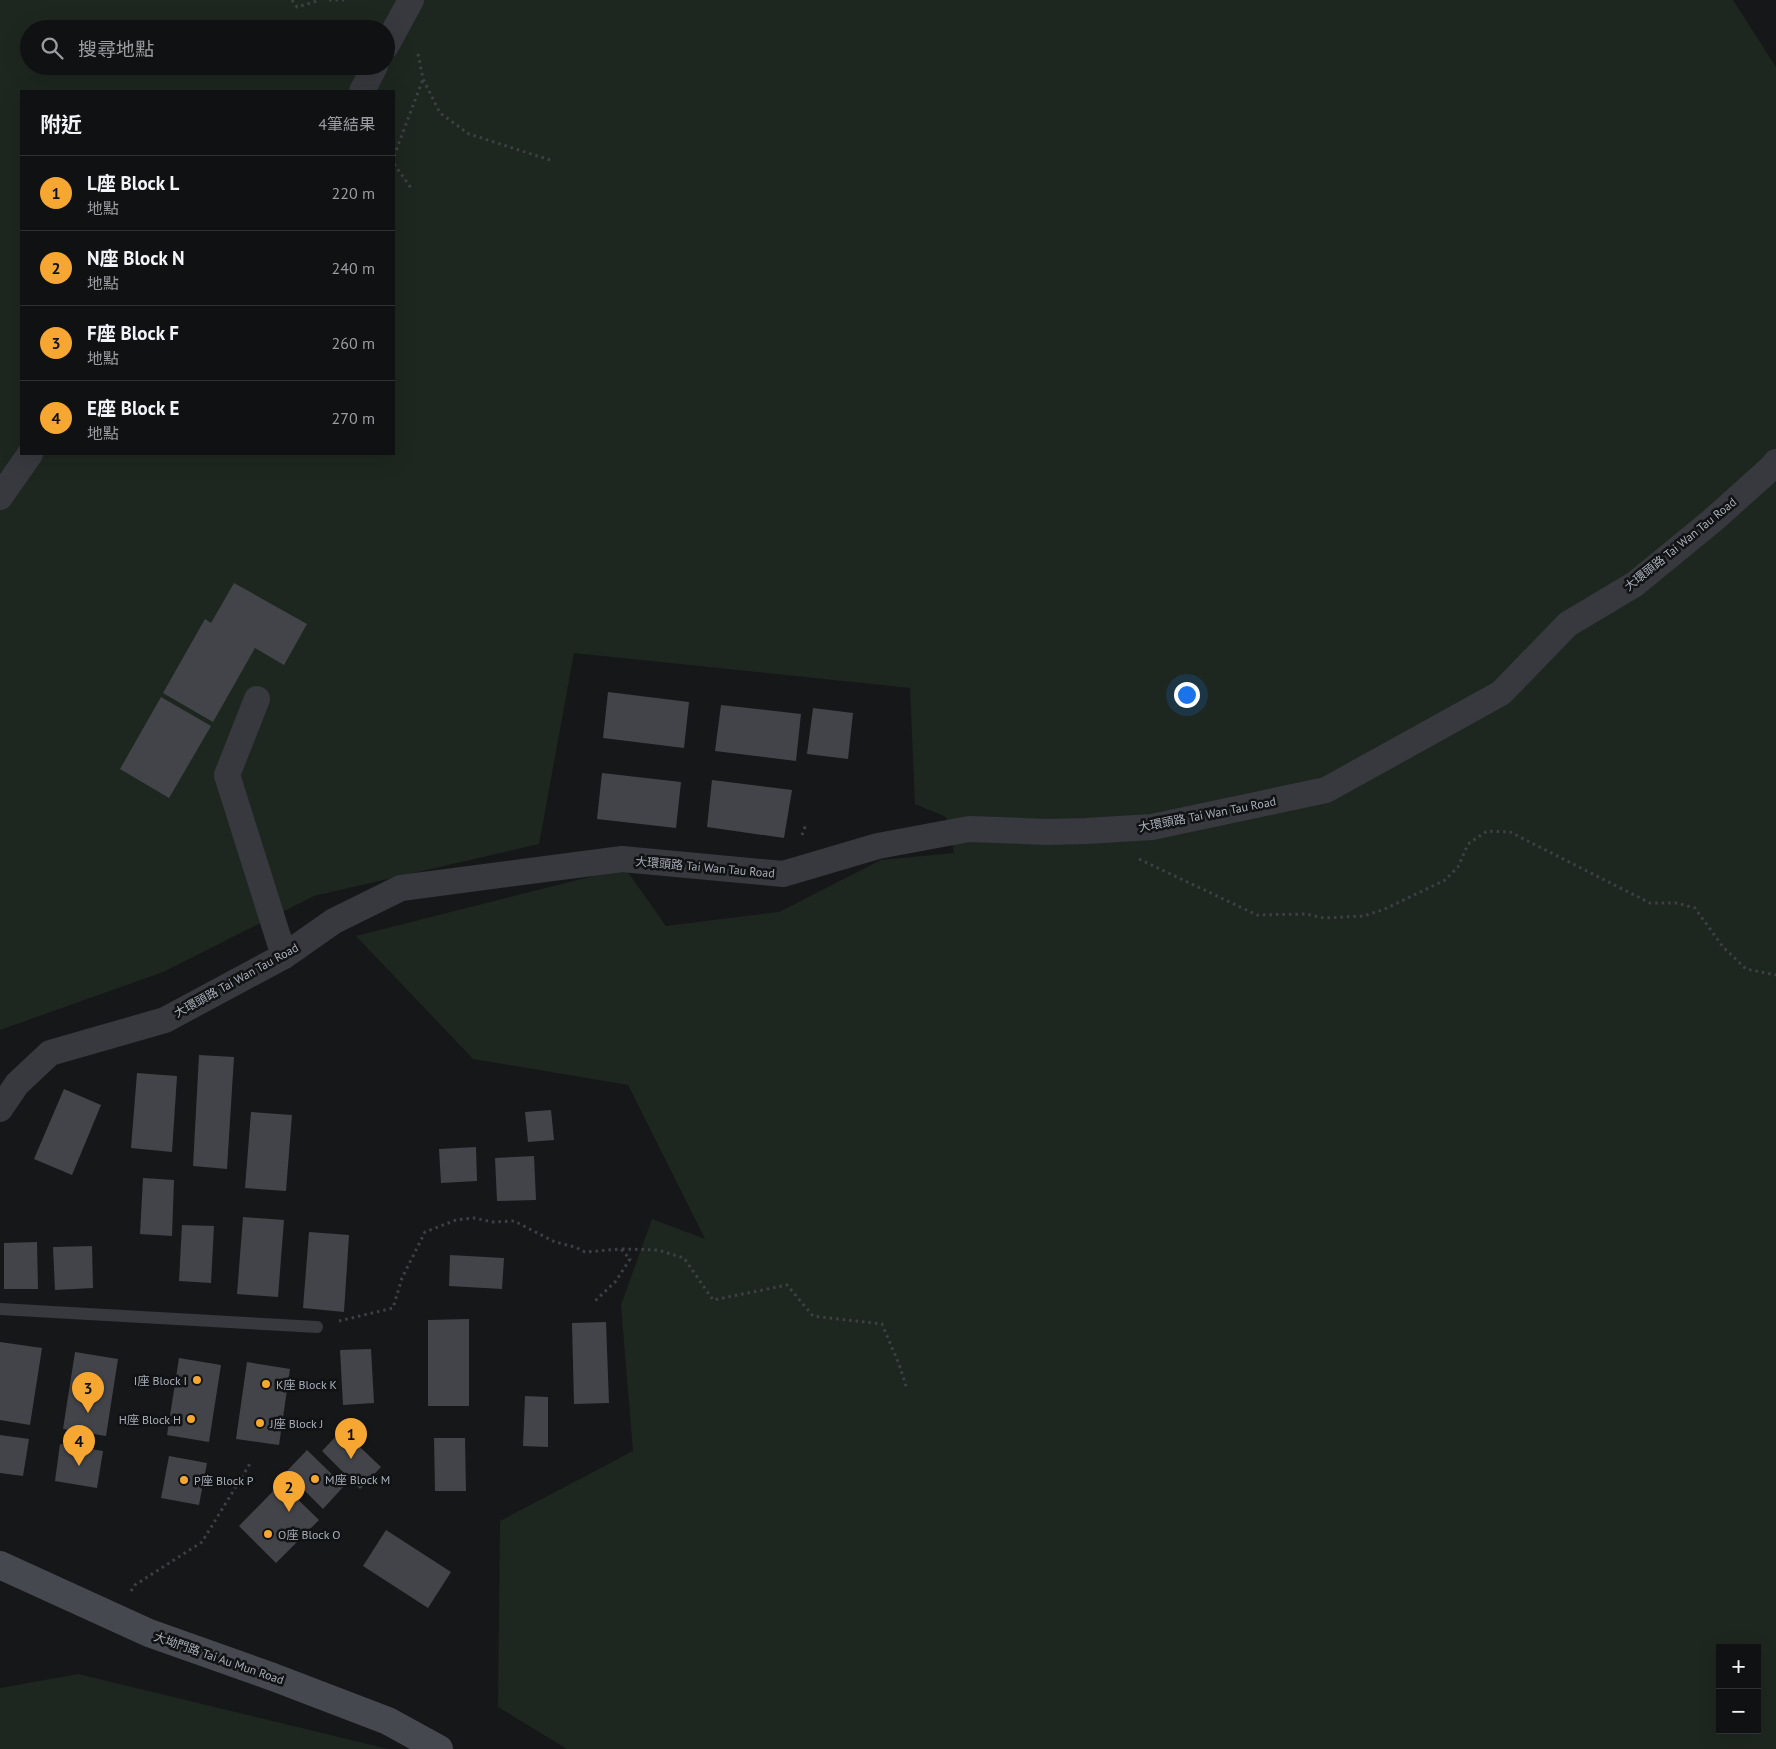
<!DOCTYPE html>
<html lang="zh-TW">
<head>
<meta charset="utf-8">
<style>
  body { margin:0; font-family:"PT Sans","Noto Sans TC",sans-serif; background:#191a1c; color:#f1f3f6 }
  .controls { position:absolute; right:15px; bottom:15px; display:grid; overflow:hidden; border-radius:0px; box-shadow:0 5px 20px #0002 }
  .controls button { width:45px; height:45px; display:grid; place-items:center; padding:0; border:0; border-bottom:1px solid #303133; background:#101113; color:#f1f3f6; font:25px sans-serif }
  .you { position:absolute; left:1186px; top:694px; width:18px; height:18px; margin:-12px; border:4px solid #fff; border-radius:50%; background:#1a73e8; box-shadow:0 0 0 8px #1a73e833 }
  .badge { display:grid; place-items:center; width:32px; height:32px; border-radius:50%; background:#f6a731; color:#111; font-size:16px; font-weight:700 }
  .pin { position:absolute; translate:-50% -41px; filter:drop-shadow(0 1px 2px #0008) }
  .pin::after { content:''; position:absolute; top:26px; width:18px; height:15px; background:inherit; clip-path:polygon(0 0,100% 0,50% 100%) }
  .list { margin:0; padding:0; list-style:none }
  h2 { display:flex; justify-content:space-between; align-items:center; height:65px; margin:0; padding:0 20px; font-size:21px }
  h2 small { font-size:16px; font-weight:400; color:#9c9da0 }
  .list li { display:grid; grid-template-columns:32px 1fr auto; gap:15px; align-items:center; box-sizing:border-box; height:75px; padding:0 20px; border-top:1px solid #303133 }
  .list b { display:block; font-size:19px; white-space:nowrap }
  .list p { margin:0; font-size:16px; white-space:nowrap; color:#9c9da0 }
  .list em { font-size:16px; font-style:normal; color:#9c9da0 }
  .icon { flex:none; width:28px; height:28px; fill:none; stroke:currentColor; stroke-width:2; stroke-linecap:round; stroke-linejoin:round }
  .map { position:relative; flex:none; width:1776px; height:1749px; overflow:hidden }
  .search { position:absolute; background:#101113; box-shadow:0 5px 20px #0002; left:20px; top:20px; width:375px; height:55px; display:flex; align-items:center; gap:12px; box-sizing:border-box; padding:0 18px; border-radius:28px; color:#9c9da0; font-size:19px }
  .panel { position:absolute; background:#101113; box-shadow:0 5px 20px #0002; left:20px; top:90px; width:375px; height:365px; border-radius:0px }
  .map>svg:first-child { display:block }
  .green { fill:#1e271f; fill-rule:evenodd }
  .building { fill:#424449 }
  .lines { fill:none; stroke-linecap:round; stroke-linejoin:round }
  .path { stroke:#3d4045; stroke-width:3; stroke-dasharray:2.5 4; stroke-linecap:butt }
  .lane { stroke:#37393e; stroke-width:12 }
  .street { stroke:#37393e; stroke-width:26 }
  .secondary { stroke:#45484e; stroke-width:28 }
  .poi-dot { fill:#f6a731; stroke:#111214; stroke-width:2 }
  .labels { text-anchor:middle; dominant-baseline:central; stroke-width:5; stroke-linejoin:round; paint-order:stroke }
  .street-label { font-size:12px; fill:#a8aeb9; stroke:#111214 }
  .poi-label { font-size:12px; fill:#a8aeb9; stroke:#111214; text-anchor:start }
</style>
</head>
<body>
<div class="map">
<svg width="1776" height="1749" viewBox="0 0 1776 1749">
  <rect width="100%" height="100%" fill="#161719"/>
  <g class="green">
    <path d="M0,0h1733l43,67v1682h-1209l-69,-42 2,-186 133,-70 -12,-146 31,-86 53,20 -77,-154 -155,-26 -117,-123 269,-68 41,58 113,-14 102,-52 73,-7 -8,-36 -31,-13 -5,-116 -336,-35 -35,191 -225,52 -151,76 -163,58zM29,29h357v37h-357zM21,91h373v363h-373zM1720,1648h37v82h-37z"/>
    <path d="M78,1674l310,75h-388v-61z"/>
  </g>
  <g class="building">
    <path d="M234,583l73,41 -23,41 -29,-17 -42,74 -50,-29 42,-74 6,4z"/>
    <path d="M608,692l81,10 -5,46 -81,-10z"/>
    <path d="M161,697l50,29 -42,72 -49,-29z"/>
    <path d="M721,705l80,9 -5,47 -81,-10z"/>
    <path d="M813,708l40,5 -5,46 -41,-5z"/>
    <path d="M602,773l79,9 -5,46 -79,-9z"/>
    <path d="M712,780l80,10 -8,48 -77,-11z"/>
    <path d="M199,1055l35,2 -7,112 -34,-3z"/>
    <path d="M137,1073l40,3 -5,76 -41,-4z"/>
    <path d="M64,1089l37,16 -29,70 -38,-16z"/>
    <path d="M551,1110l3,30 -26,2 -3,-30z"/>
    <path d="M251,1112l41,3 -6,76 -41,-3z"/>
    <path d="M476,1147l1,34 -36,2 -2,-34z"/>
    <path d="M534,1156l2,44 -39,1 -2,-43z"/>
    <path d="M143,1178l31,2 -2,56 -32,-2z"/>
    <path d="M243,1217l41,3 -6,77 -41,-3z"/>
    <path d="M182,1225l32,1 -3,57 -32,-2z"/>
    <path d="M309,1232l40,3 -5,77 -41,-4z"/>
    <path d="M37,1242l1,47h-34v-46z"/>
    <path d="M92,1246l1,42 -38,2 -2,-43z"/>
    <path d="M450,1255l54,3 -2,31 -53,-3z"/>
    <path d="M469,1319v87h-41v-86z"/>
    <path d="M606,1322l3,81 -35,1 -2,-81z"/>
    <path d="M0,1342l42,6 -12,77 -30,-5z"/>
    <path d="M371,1349l3,54 -31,2 -3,-55z"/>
    <path d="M75,1352l43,7 -12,77 -43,-7z"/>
    <path d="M179,1358l42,7 -12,77 -42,-7z"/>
    <path d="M247,1362l43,7 -11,76 -43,-6z"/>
    <path d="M525,1396l23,1v50l-25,-1z"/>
    <path d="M342,1430l39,37 -21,22 -38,-38z"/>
    <path d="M0,1435l29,4 -6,37 -23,-3z"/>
    <path d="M434,1438h31l1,53h-31z"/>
    <path d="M60,1444l43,7 -6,37 -42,-7z"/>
    <path d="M307,1450l37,36 -21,23 -37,-37z"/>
    <path d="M169,1456l38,7 -8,42 -38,-7z"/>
    <path d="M281,1483l38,37 -43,43 -37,-37z"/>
    <path d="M386,1530l65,42 -23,36 -65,-42z"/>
  </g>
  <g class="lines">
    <g class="path">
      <path d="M292,0l5,7 23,-7"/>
      <path d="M329,0h15"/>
      <path d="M418,54l5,25 17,34 29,21 81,26"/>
      <path d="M394,156l29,-77"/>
      <path d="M394,164l17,24"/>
      <path d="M802,835l4,-11"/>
      <path d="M1139,859l118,56 49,-1 18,4 40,-2 21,-7 60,-29 13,-13 10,-23 19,-13 23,1 140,71h27l18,5 28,39 23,22 30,6"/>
      <path d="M622,1249l36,1 26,8 29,42 74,-15 26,31 69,8 17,40 8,25"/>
      <path d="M339,1321l54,-13 9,-30 23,-46 31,-12 18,-2 19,4 21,-1 41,21 20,5 10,5 36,-3 9,10 -14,22 -22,21"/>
      <path d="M131,1591l4,-6 67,-43 49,-80"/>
    </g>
    <path class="lane" d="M0,1309l317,18"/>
    <g class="street">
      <path d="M386,46l25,-46"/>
      <path d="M362,91l13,-25"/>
      <path d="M0,497l30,-43"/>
      <path d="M257,699l-30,76 57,181"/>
      <path d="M0,1109l17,-25 33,-31 115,-33 119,-64 50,-35 67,-33 221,-29 161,15 95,-28 91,-17 79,3 38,-1 66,-4 174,-37 175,-97 67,-69 67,-40 78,-64 58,-52 5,-6"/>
    </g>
    <path class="secondary" d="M0,1565l149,68 124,44 115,44 51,28"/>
  </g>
  <g class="poi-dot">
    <circle cx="197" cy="1380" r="5"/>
    <circle cx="266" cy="1384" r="5"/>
    <circle cx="191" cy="1419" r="5"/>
    <circle cx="260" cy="1423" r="5"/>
    <circle cx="315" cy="1479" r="5"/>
    <circle cx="184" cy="1480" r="5"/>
    <circle cx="268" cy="1534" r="5"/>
  </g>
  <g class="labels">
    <g class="street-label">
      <text transform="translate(1680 544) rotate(-39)">大環頭路 Tai Wan Tau Road</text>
      <text transform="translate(1207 814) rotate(-11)">大環頭路 Tai Wan Tau Road</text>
      <text transform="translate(705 867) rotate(5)">大環頭路 Tai Wan Tau Road</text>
      <text transform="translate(236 980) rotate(-29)">大環頭路 Tai Wan Tau Road</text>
      <text transform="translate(219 1658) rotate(19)">大坳門路 Tai Au Mun Road</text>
    </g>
    <g class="poi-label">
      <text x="187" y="1380" text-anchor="end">I座 Block I</text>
      <text x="276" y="1384">K座 Block K</text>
      <text x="181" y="1419" text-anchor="end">H座 Block H</text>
      <text x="270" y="1423">J座 Block J</text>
      <text x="325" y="1479">M座 Block M</text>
      <text x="194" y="1480">P座 Block P</text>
      <text x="278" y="1534">O座 Block O</text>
    </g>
  </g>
</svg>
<div class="controls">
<button>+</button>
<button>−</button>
</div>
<div class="you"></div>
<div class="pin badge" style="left:351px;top:1459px">1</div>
<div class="pin badge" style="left:289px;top:1512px">2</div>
<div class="pin badge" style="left:88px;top:1413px">3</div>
<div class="pin badge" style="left:79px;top:1466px">4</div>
<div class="search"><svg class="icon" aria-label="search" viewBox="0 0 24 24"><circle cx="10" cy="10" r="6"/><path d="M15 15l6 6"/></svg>搜尋地點</div>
<section class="panel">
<h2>附近<small>4筆結果</small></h2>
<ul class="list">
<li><span class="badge">1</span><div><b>L座 Block L</b><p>地點</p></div><em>220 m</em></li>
<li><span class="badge">2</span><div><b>N座 Block N</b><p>地點</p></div><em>240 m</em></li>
<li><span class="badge">3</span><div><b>F座 Block F</b><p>地點</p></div><em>260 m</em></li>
<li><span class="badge">4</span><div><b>E座 Block E</b><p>地點</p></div><em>270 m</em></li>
</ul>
</section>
</div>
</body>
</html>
